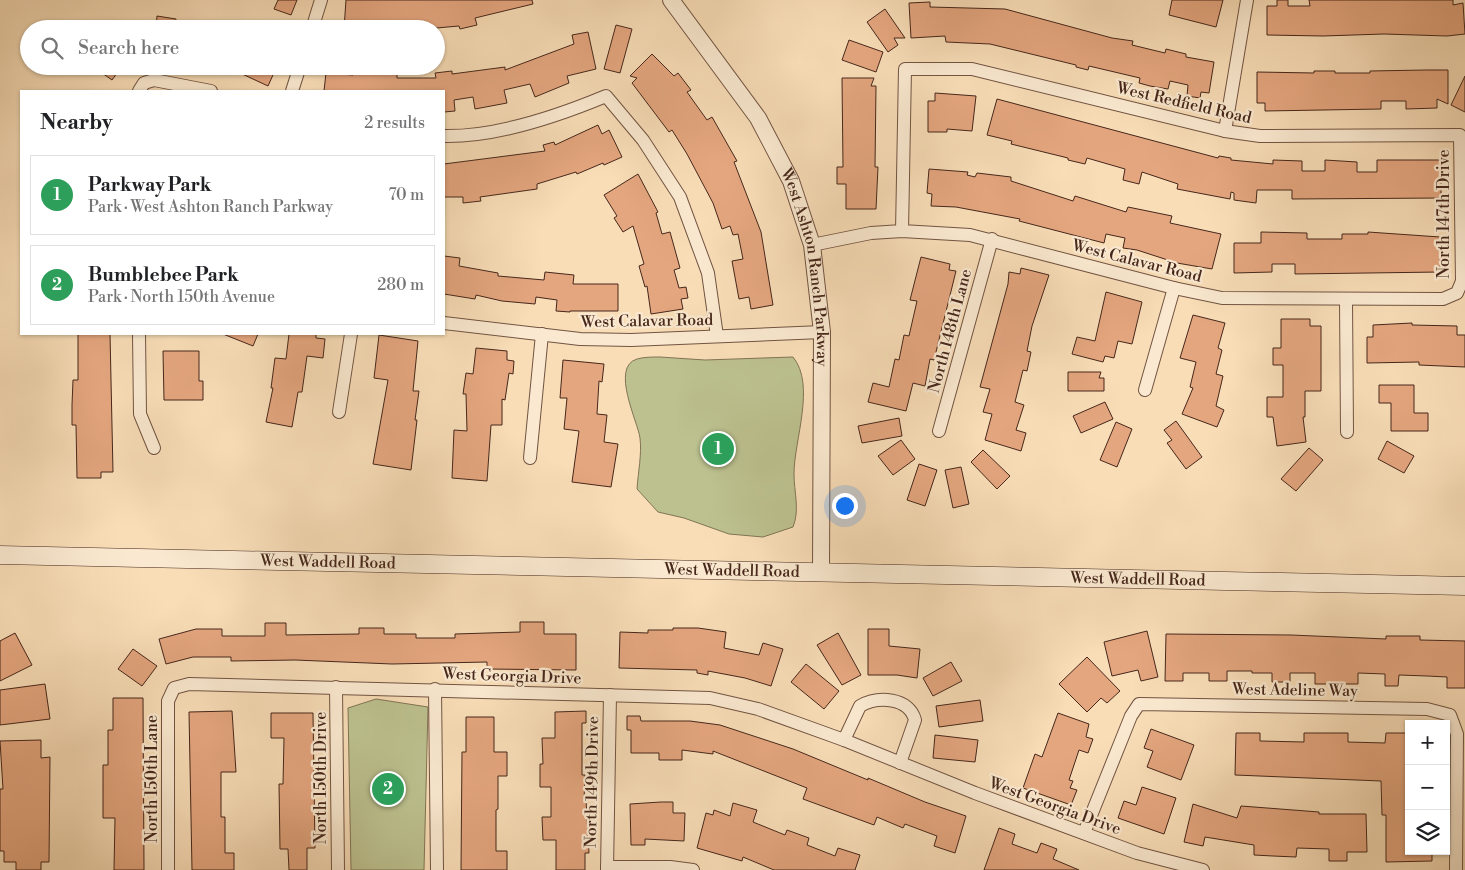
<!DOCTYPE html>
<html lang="en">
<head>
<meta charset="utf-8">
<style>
  body { margin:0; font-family:"Libre Bodoni",serif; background:#f2f2f2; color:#202124 }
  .controls { position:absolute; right:15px; bottom:15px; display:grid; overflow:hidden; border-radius:0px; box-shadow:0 1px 4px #0004 }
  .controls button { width:45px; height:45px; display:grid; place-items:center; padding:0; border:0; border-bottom:1px solid #e0e0e0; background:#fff; color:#202124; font:25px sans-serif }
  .you { position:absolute; left:844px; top:505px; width:18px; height:18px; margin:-12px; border:4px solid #fff; border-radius:50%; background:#1a73e8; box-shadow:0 0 0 8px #1a73e833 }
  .badge { display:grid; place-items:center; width:32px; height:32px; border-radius:50%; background:#8f2418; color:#fff; font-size:16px; font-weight:700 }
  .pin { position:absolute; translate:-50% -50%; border:2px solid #fff; box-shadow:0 1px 5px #0006 }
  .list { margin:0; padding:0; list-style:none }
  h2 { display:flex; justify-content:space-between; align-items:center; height:65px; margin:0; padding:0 20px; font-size:21px }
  h2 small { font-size:16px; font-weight:400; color:#757577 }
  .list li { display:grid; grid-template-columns:32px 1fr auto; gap:15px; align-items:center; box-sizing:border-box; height:80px; margin:0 10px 10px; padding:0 10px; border:1px solid #e0e0e0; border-radius:0px }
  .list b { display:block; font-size:19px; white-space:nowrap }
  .list p { margin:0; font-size:16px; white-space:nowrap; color:#757577 }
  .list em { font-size:16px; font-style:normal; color:#757577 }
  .icon { flex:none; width:28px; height:28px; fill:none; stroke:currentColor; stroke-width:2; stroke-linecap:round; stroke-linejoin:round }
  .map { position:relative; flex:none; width:1465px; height:870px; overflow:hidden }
  .search { position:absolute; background:#fff; box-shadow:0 1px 4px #0004; left:20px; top:20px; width:425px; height:55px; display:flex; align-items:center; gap:12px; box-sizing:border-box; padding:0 18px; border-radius:28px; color:#757577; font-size:19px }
  .panel { position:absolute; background:#fff; box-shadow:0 1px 4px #0004; left:20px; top:90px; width:425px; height:245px; border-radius:0px }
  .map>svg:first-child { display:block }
  .green { fill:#bcc18f; stroke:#817455 }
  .building { fill:#e4a67f; stroke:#46271b }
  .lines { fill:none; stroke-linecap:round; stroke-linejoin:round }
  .minor-casing { stroke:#725442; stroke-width:14 }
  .tertiary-casing { stroke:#725442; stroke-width:18 }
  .secondary-casing { stroke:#46271b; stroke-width:19 }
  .minor { stroke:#fae9d0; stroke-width:12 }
  .tertiary { stroke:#fae9d0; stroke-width:16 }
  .secondary { stroke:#fae9d0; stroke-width:18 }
  .labels { text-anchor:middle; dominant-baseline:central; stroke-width:4.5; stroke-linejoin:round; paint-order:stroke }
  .street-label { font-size:16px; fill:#46271b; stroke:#fae9d0 }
</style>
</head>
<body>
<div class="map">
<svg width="1465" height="870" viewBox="0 0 1465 870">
  <rect width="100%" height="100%" fill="#f8ddb7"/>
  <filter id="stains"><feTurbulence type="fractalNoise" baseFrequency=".004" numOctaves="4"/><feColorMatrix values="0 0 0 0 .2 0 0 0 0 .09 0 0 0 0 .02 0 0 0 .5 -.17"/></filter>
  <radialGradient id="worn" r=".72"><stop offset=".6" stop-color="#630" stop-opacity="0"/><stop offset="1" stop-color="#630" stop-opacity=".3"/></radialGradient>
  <g class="green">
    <path d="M660,357l45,3 88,-3c23,28 1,83 1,117 0,18 6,36 -1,53l-30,10 -34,-3 -45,-16 -26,-6 -21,-23c1,-16 5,-35 3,-51 -2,-16 -30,-71 -3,-79 7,-2 15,-2 23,-2z"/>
    <path d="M376,699l52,8 -4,163h-73l-3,-162z"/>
  </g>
  <g class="building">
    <path d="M278,0h19l-6,15 -17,-6z"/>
    <path d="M346,0h186l1,4 -58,14 2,7 -17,4 -1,-3 -34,3h-81z"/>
    <path d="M1172,0h51l-7,27 -47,-12z"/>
    <path d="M1277,0h11v6h22l-1,-6h144v5l10,-2 2,31 -18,2 -63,-2 -61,2 -56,-1v-29h10z"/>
    <path d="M930,2v5l75,2 107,29 21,3 -1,4 33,8 1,-4 20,5v3l28,5 -5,31 -8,-1 -1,6 -13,-2 1,-11 -18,-4 -2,8 -18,-3 -11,-3 1,-5 -51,-12 -1,4 -12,-3v-2l-86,-21 -44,-2 -1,-6 -34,2 -2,-35z"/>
    <path d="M885,9l20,29h-11l4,7 -10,7 -21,-30z"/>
    <path d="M157,16l19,3 -1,10h-19z"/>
    <path d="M616,25l16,4 -12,44 -16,-4z"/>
    <path d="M588,32l8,37 -29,7 2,7 -34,14 -5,-13 -26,6 3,13 -32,6 -2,-12 -19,3 1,11 -11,1v-21h-120l2,-18 27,2 1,-9 43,2v10h39l-1,-5 17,-2v3l53,-7v3l69,-26 -2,-9z"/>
    <path d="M849,40l34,12 -7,20 -34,-12z"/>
    <path d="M652,54l22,22 4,-3 13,17 -4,2 20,28 5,-3 25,44 -3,1 27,70 12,73 -22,4 -2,-12 -10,2 -7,-38 11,-2 -5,-25 -5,1 -3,-9 -8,3 -9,-26 -26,-49 -15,-24 -3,2 -37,-49 5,-5 -7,-2z"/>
    <path d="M92,66h30l-10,14z"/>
    <path d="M225,66h52l-9,20z"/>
    <path d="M1425,70h23v34l-11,-5v9l-31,1v-8h-25v8l-116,2v-8h-8v-31l57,1v-2h21v2h35v-2z"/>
    <path d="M1465,76v36l-14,-7z"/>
    <path d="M842,78h32l-3,8h5l-1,81h3l-2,42h-30v-25h-9v-17h6z"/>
    <path d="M935,93l41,3 -4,35 -25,-2v3h-19v-31h7z"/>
    <path d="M997,99l221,59 1,-2 12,2v2l42,4v-4l29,1v10h23v-11l32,2v10h20v-12h64v38l-149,1v-9h-35l-1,13 -22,-3v-7l-3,-1 -1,7 -53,-10 1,-5 -36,-12 -3,12 -16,-4 2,-11 -38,-11 -2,6 -17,-4v-2l-57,-14 1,-3 -25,-6z"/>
    <path d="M598,125l4,9 7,-4 13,27 -18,8 -1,-2 -26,11 -1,-2 -39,12v5l-57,8 1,4 -18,2v-6h-19v-33l101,-13 -2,-6 11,-3 1,3z"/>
    <path d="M929,169l39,3 -1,3 8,2 2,-4 34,4v4l62,20 2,-5 51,16 2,-5 44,9 -2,7 51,11 -9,35 -35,-6 -40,-13 -14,-2 2,-10 -19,-4 -2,9 -85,-22 1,-2 -64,-12 -25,-1 1,-12 -5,-1z"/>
    <path d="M638,174l20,38 -2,1 6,21 8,-2 10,36 -6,2 5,18 7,-1 2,11 -7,1 2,10 -32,5 -4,-28 -2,1 -6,-21 5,-2 -11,-38 -10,6 -9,-14 3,-2 -13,-21z"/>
    <path d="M1261,232l46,1v6h35v-5h26v-2l72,5v35l-145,2v-10h-23v8l-38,1v-30h27z"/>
    <path d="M444,256l16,2 -1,8 39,7v3l46,4 1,-8 29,3 -1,9h45v27h-48v1l-14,-1 1,-11 -21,-3 -1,7 -33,-3 -26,-6 -1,4 -31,-5z"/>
    <path d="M921,257l29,7 -1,6 7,1 -22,89 -4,-1 -5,27 -12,-3 -7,28 -38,-9 5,-19 16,4 6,-28 4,1 5,-25 5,1 8,-35 -7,-1z"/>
    <path d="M1021,268l28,7 -17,51 -5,25 4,1 -4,19 -4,-1 -8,32 9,3 -8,25 10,3 -5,18 -36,-11 7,-26 -9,-2 7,-23 -10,-2 28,-103 1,-12 11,2z"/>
    <path d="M1106,292l36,10 -10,42 -14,-3 -4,17 -9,-2 -2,6 -31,-8 5,-17 18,4z"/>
    <path d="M1193,315l32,8 -7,25 4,2 -6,24 7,2 -7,30 8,4 -7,17 -35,-13 11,-26 -3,-1 6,-25 -16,-4z"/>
    <path d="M1281,319h29v7h11v65h-16v26h-2l3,25 -29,4 -4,-29h-6v-20h16v-32h-10v-17h8z"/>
    <path d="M1412,323v2l45,1v9h8v32l-46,-2v-3l-52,1v-26h6v-12z"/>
    <path d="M78,334h32l3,138h-12v6h-24l-1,-53h-4v-20l1,-25h5z"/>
    <path d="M223,334h35l-5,12z"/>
    <path d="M289,334h27v4l9,1 -2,19 -16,-2 -5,36h-4l-6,35 -26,-5 7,-34h-2l4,-30 11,1z"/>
    <path d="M379,335l39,6 -5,50h6l-4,29h2l-6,50 -38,-6 15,-84 -14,-2z"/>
    <path d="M476,348l31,3v9l7,1 -1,13 -4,-1 -4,27 -3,-1v26h-11l-4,56 -35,-3 2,-48 13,1 -1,-37h-3l3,-21 7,1z"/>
    <path d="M163,351h36v30h4v19h-39z"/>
    <path d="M563,360l41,4 -2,18 -3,-1 -2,33 10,1 -3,27 14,2 -7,43 -39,-5 7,-51 -15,-2 3,-31h-7z"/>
    <path d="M1068,372h33l-2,6h5v13h-36z"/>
    <path d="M1379,385h35v28h14v18h-37v-28h-12z"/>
    <path d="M1105,402l8,17 -32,14 -8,-17z"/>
    <path d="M899,418l3,18 -40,7 -4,-17z"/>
    <path d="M1176,421l26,36 -16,12 -19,-26 5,-3 -8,-10z"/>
    <path d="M1116,422l16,7 -15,38 -17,-7z"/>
    <path d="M901,440l14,19 -22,16 -15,-19z"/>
    <path d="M1387,441l27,15 -10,17 -26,-14z"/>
    <path d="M1309,448l14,12 -27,31 -15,-12z"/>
    <path d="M983,450l27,26 -13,13 -26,-27z"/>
    <path d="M919,464l18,6 -12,36 -18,-6z"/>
    <path d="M961,467l8,37 -16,4 -8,-38z"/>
    <path d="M520,622h24v12h32v36l-89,-1v-7l-95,2 -97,-4 -64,1v-4h-38l-27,7 -7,-25 37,-10h26v7h43v-13h21v12l73,-1v-6h25v6h32v4h39v-4l65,-2z"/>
    <path d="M673,628h25l28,4 -2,16 35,7 4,-12 20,6 -12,37 -26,-8 -37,-7v4l-11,-2v-3l-78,-2 1,-36 28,1v-3h25z"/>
    <path d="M868,629h21v17l31,3 -3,29 -20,-3h-29z"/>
    <path d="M1147,631l11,46 -17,4 -3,-11 -26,6 -8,-34z"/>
    <path d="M15,633l17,32 -32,16v-40z"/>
    <path d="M838,633l23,42 -19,10 -25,-40z"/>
    <path d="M1166,634l125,1 95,4v-3h34v4l45,1v47h-18v-11l-20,-1 -28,-1 -1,11h-13v-12l-27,-1v11h-43v-11h-25v9h-18v-9h-20v-2h-25v10h-18v-8h-26v8h-18z"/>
    <path d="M133,649l24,17 -15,20 -24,-17z"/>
    <path d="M1087,657l33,34 -13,12 -6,-5 -14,14 -28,-28z"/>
    <path d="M951,662l11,19 -29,15 -10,-18z"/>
    <path d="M806,664l33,27 -15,18 -33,-27z"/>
    <path d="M45,684l5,35 -50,6v-35z"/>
    <path d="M113,698h30l1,172h-30l1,-52h-12v-53h5v-35h5z"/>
    <path d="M980,700l3,21 -44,6 -3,-21z"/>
    <path d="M232,711l4,61h-15v45h4v36h9v17h-42l-3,-158z"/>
    <path d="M586,711v12h-4v52h3l-1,25h2l3,53h-4v17h-29v-30h-13l-1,-23h9v-30h-11v-23h3l-1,-26h13v-26z"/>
    <path d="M271,713h42l2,135h-8v22h-18l-1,-21h-8l-1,-65h4l1,-46h-13z"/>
    <path d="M1058,713l31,11 -3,13 7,2 -5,14 -9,-3 -10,30 4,1 -3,7 7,2 -6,15 -48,-17 12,-34 7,3z"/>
    <path d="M627,716h13l1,5h49l30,4 73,24 75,31v-2l57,24 41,14 -11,37 -21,-7 3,-10 -32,-12 -2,4 -26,-11 -3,8 -71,-26 4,-11 -94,-37v3l-31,-4v10h-23v-7h-28v-23h-4z"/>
    <path d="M466,717h28v35h13v24h-9v33l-2,1v41h11v19h-46l1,-118h4z"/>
    <path d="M1151,729l43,16 -13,35 -34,-13 6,-16 -9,-3z"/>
    <path d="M1236,733h24v8l44,1v-9h44v9l37,1 1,-10h23v118h23v10l-46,1v-47h-4l-1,-34 -146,-6z"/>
    <path d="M935,735l43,5 -3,22 -42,-4z"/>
    <path d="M41,740v18l9,-1 -1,105h-8v8h-25v-8h-12v-11h-4v-62h3l-3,-48z"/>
    <path d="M1142,787l34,11 -12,36 -46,-16 6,-17 12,4z"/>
    <path d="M661,802h12v11h12l-1,28 -39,-2v6h-14l-1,-41z"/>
    <path d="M733,803l24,7 -4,12 32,13 2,-5 22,8 -2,7 28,11 3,-8 22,7 -5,15h-81l-31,-13 -1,4 -45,-13 9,-35 7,2 1,-5 16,6z"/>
    <path d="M1193,804l44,14 4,-12 78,6v2h47l1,38h-20v9h-18v-12l-32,-1 -1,9 -23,-1 -19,-1v-10l-49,-8 -2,9 -19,-4z"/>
    <path d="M999,828l16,6 -3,10 25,9 4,-10 16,6 -4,10 26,11h-95z"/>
  </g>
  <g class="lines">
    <g class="minor-casing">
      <g id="minor">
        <path d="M312,29l9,-29"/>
        <path d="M139,91l5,-8 10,-3 57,11"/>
        <path d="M292,91l8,-25"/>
        <path d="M1225,131l22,-131"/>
        <path d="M444,136c51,1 114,-20 162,-40l37,44 37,57 28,76 9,63"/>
        <path d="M812,245l59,-12 31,-2 68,4 204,53 48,10 221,1 14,-6 5,-12 -2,-146 -200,1 -35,-5 -253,-62h-67l-3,162"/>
        <path d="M1346,300l1,132"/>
        <path d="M444,323l136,16 51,1 191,-8"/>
        <path d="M139,334l1,80 14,34"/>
        <path d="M1145,390l29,-102"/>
        <path d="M339,412l12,-78"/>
        <path d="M939,431l53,-192"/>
        <path d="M530,458l12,-124"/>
        <path d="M336,687l2,183"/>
        <path d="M435,689l2,181"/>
        <path d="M844,740l16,-34c18,-10 49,-9 55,14l-15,43"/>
        <path d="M1084,833l47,-117 8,-12 288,5 23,6 7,19 -1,136"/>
        <path d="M607,867h63l23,3"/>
        <path d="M168,870v-169l6,-13 15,-4 521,14 48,11 86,31 131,53 162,60 66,17"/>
        <path d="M607,870l3,-175"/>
      </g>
    </g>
    <g class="tertiary-casing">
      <g id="tertiary">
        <path id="s1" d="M671,0l87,118 33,63 21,64 10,87 -1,240"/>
      </g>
    </g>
    <g class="secondary-casing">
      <g id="secondary">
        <path id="s2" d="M0,555l1465,31"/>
      </g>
    </g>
    <use href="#minor" class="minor"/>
    <use href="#tertiary" class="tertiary"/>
    <use href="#secondary" class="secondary"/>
  </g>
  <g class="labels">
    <g class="street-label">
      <text transform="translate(1184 103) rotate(13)">West Redfield Road</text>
      <text transform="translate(1444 214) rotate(-90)">North 147th Drive</text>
      <text transform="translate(1137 261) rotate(14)">West Calavar Road</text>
      <text stroke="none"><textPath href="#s1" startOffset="306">West Ashton Ranch Parkway</textPath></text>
      <text transform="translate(647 321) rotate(-1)">West Calavar Road</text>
      <text transform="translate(950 331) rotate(-75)">North 148th Lane</text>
      <text stroke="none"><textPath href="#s2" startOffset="328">West Waddell Road</textPath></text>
      <text stroke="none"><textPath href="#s2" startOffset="732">West Waddell Road</textPath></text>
      <text stroke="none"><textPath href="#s2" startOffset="1138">West Waddell Road</textPath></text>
      <text transform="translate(512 676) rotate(2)">West Georgia Drive</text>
      <text transform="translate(1295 690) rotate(1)">West Adeline Way</text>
      <text transform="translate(321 778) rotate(-90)">North 150th Drive</text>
      <text transform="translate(152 779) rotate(-90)">North 150th Lane</text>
      <text transform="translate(592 782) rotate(-89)">North 149th Drive</text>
      <text transform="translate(1055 806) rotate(20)">West Georgia Drive</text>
    </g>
  </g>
  <rect width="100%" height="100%" filter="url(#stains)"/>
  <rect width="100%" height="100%" fill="url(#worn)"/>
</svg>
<div class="controls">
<button>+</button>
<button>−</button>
<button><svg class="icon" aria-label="layers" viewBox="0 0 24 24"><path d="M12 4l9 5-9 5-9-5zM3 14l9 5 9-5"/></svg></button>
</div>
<div class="you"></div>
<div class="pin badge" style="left:718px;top:449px;background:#2e9e5b">1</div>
<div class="pin badge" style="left:388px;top:789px;background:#2e9e5b">2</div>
<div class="search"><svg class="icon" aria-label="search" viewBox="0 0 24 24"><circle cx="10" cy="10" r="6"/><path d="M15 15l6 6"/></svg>Search here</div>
<section class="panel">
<h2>Nearby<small>2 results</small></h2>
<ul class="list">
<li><span class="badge" style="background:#2e9e5b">1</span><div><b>Parkway Park</b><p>Park · West Ashton Ranch Parkway</p></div><em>70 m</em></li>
<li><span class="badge" style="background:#2e9e5b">2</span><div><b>Bumblebee Park</b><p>Park · North 150th Avenue</p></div><em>280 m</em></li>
</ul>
</section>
</div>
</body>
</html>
